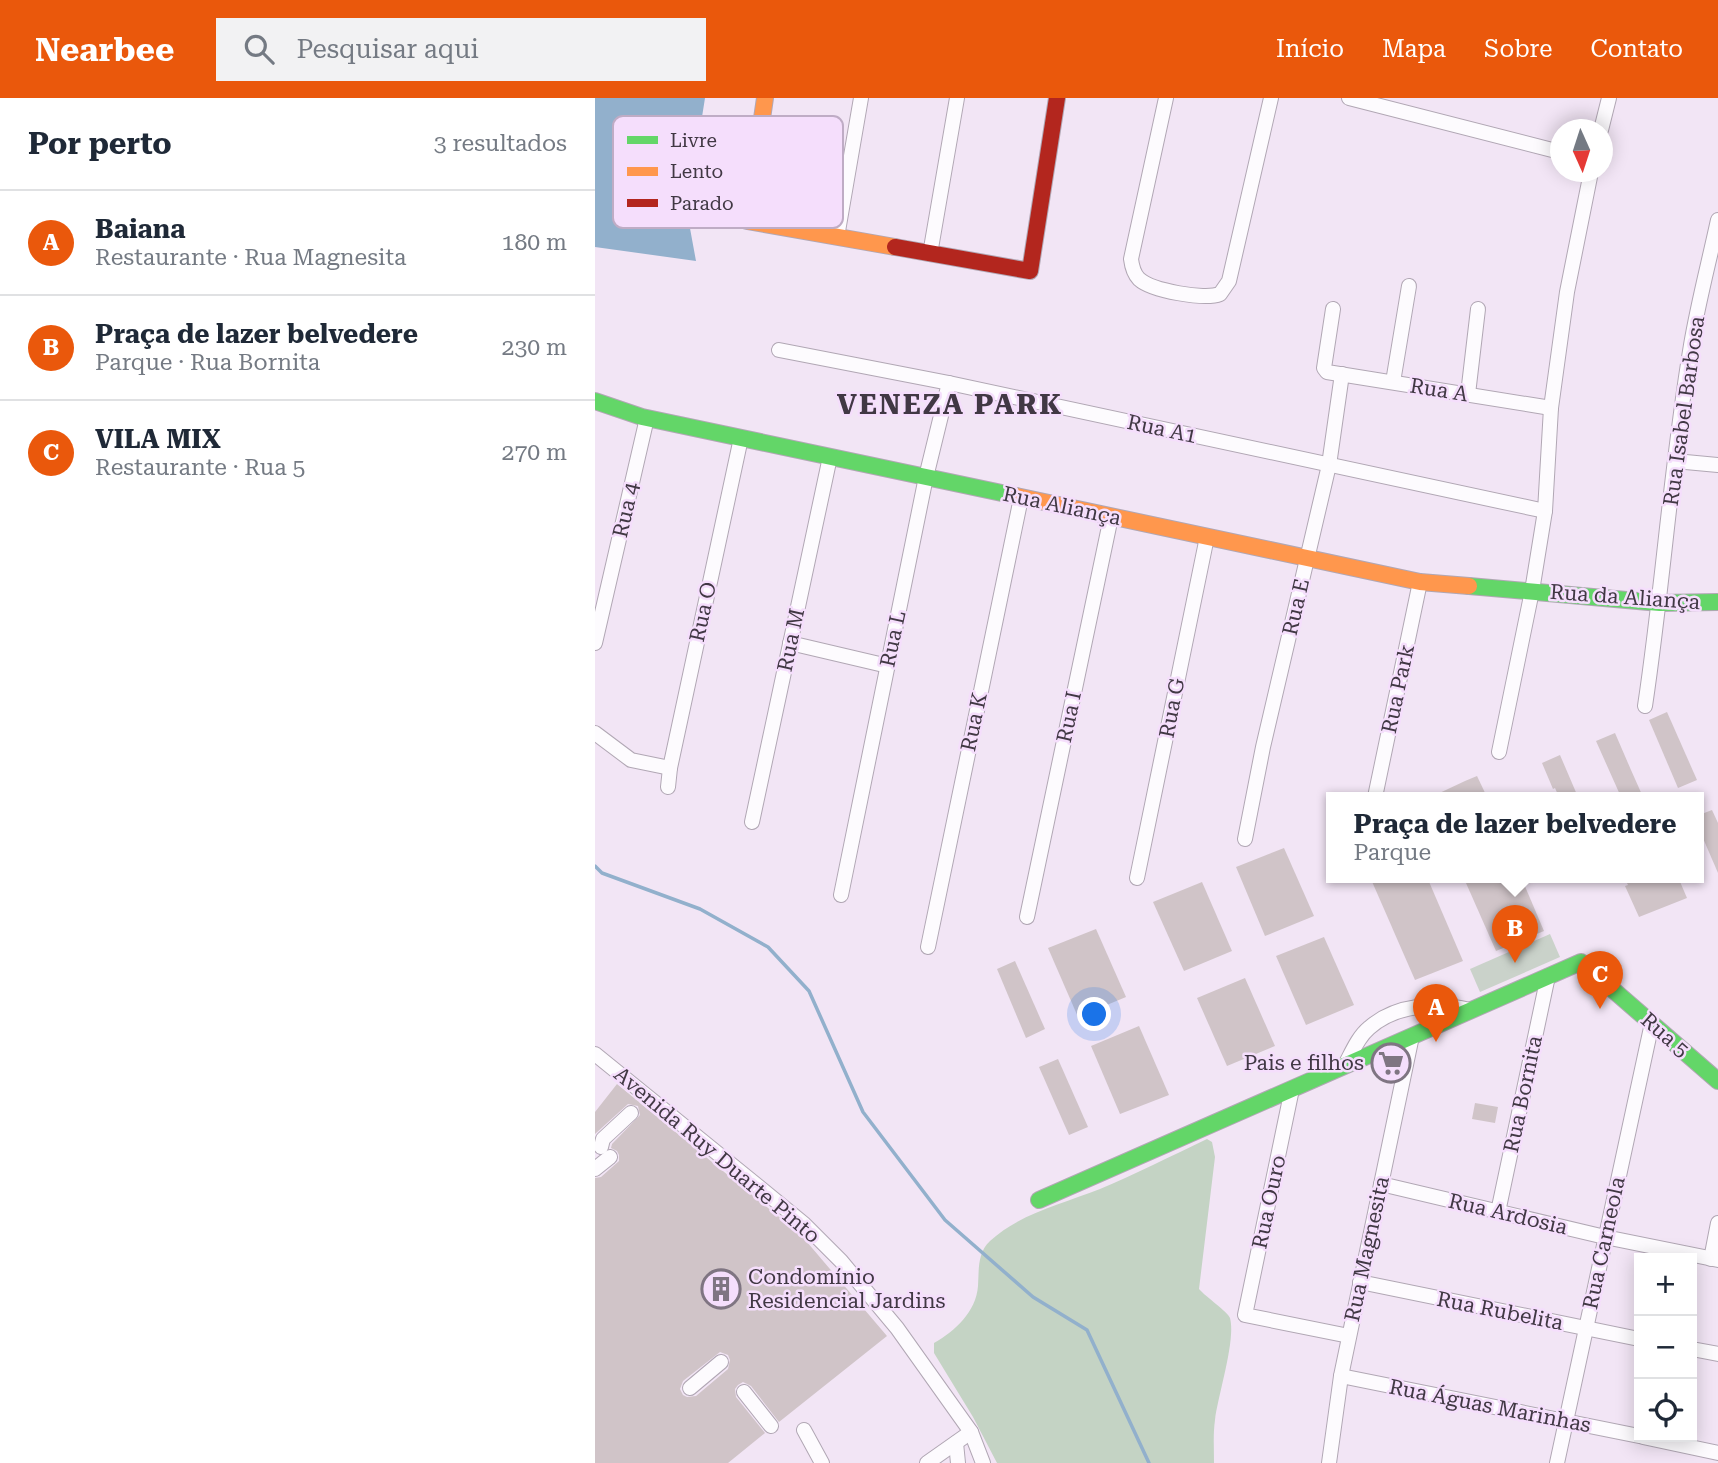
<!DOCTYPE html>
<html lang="pt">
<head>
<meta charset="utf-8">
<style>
  body { margin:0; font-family:"Roboto Serif",serif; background:#f2f2f3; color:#1f2937 }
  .controls { position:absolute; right:21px; bottom:21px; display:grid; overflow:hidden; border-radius:0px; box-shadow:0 4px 18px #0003 }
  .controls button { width:63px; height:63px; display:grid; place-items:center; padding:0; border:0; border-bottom:2px solid #e0e1e3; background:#fff; color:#1f2937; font:35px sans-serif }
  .compass { position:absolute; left:955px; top:21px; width:63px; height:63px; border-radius:50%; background:#fff; box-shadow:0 4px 18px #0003; rotate:177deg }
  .you { position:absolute; left:500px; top:917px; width:24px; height:24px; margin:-18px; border:5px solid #fff; border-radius:50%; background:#1a73e8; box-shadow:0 0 0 10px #1a73e833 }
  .badge { display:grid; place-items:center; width:46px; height:46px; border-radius:50%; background:#ea580c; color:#fff; font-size:23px; font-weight:700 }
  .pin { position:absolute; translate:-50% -58px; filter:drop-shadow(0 2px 4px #0008) }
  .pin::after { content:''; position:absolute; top:37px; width:24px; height:21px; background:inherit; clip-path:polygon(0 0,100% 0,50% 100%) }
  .popup { position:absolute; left:731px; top:694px; width:378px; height:91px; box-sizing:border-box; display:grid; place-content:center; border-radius:0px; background:#fff; filter:drop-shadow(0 2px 5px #0005); font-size:23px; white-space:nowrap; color:#747a83 }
  .popup b { font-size:26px; color:#1f2937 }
  .popup::after { content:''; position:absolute; left:50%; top:100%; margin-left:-14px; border:14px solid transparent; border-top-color:#fff }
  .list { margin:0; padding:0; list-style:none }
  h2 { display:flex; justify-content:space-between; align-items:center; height:91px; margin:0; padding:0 28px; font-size:30px }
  h2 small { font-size:23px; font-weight:400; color:#747a83 }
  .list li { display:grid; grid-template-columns:46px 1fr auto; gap:21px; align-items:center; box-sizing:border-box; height:105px; padding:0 28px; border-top:2px solid #e0e1e3 }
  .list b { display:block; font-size:26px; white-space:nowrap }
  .list p { margin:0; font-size:23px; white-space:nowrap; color:#747a83 }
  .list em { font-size:23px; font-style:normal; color:#747a83 }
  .icon { flex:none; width:38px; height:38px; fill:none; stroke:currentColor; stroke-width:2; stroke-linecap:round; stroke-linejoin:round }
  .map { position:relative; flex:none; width:1123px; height:1365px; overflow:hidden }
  header { display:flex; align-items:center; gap:42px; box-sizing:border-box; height:98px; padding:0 35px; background:#ea580c; color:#fff }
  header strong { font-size:33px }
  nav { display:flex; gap:38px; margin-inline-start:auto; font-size:24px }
  .search { width:490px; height:63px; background:#f2f2f3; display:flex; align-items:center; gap:18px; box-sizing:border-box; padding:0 24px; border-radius:0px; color:#747a83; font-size:26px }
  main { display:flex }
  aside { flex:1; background:#fff }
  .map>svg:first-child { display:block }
  .green { fill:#cad2ca }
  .forest { fill:#c4d3c4 }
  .water { fill:#92b0cc }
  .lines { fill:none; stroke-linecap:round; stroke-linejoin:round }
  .stream { stroke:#92b0cc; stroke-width:3.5 }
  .building { fill:#d0c4c8; fill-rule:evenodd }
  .street-casing { stroke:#b1a7b4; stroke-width:16 }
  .fast-casing { stroke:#b1a7b4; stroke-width:18 }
  .slow-casing { stroke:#b1a7b4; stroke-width:18 }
  .jam-casing { stroke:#b1a7b4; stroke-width:18 }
  .street { stroke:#fdfbfe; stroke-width:14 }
  .fast { stroke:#63d668; stroke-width:16 }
  .slow { stroke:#ff974d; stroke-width:16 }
  .jam { stroke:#b3261e; stroke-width:16 }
  .labels { text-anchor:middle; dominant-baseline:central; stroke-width:5; stroke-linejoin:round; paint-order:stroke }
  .street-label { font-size:21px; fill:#413844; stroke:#f5defc }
  .poi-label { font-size:21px; fill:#413844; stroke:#f5defc; text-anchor:end }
  .district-label { font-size:28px; font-weight:bold; letter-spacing:2px; fill:#413844; stroke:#f5defc }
  .key { fill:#f5defc; stroke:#bfacc5; stroke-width:2 }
  .key-label { font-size:19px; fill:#413844 }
</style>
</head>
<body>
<header>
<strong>Nearbee</strong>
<div class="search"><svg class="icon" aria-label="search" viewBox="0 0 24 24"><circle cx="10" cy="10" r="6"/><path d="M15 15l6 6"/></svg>Pesquisar aqui</div>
<nav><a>Início</a><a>Mapa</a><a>Sobre</a><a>Contato</a></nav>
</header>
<main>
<aside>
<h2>Por perto<small>3 resultados</small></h2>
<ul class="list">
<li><span class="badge">A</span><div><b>Baiana</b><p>Restaurante · Rua Magnesita</p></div><em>180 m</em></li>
<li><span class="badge">B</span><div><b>Praça de lazer belvedere</b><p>Parque · Rua Bornita</p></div><em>230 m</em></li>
<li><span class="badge">C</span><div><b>VILA MIX</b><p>Restaurante · Rua 5</p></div><em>270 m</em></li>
</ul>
</aside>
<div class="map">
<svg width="1123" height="1365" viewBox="0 0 1123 1365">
  <rect width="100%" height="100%" fill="#f2e5f5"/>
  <path class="green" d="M955,836l10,23 -80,35 -10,-23z"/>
  <path class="forest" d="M612,1041l5,3 3,15 -16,132c7,8 29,23 31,29 6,22 -12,77 -15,102 -2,14 -1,28 -1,43h-217l-24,-46 -39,-64v-10c21,-12 42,-31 44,-57 1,-15 -1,-33 12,-45 31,-28 72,-37 110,-52 36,-15 71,-33 107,-50z"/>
  <path class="water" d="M0,0h110l-18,114 9,49 -101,-14z"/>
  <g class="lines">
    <path class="stream" d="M0,768l7,7 98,36 68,38 41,44 54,121 82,108 88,77 54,33 62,133"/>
  </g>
  <g class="building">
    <path d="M1072,614l30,68 -19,8 -29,-68z"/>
    <path d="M1020,635l16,37 12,27h-22l-25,-56z"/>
    <path d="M965,657l18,42h-19l-4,-9 -2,1 -11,-26z"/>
    <path d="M882,678l10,21h-56l34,-16z"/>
    <path d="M1117,712l6,13v50l-19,-44v-14z"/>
    <path d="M689,750l30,68 -49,20 -29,-69z"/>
    <path d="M775,779h57l36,84 -48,19z"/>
    <path d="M883,779h43l23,54 -48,20 -30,-68z"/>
    <path d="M1029,779h54l9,21 -48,19 -14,-31 3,-1z"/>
    <path d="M607,784l30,69 -48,20 -31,-69z"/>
    <path d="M501,831l30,68 -48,20 -30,-69z"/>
    <path d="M729,839l30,68 -48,20 -30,-69z"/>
    <path d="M420,863l30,68 -19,9 -29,-69z"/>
    <path d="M650,880l30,68 -48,20 -30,-68z"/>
    <path d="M544,928l30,69 -49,19 -29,-68z"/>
    <path d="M463,961l30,68 -19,8 -30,-68z"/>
    <path d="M22,986l184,151 86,101 -108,86 -28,-36 -8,-4 -5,3 -3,4 1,8 29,36 -37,30h-133v-285l6,-1 18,-16v-6l-2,-4 -6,-3 1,-4 28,-29 -2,-9 -10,-2 -33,30v-22zM125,1254l8,3 2,5 -2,9 -32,27 -9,1 -4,-2 -3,-6 3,-8z"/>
    <path d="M880,1005l23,4 -3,16 -23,-4z"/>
  </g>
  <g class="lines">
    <g class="street-casing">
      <g id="street">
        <path d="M571,0l-35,161c1,8 3,15 8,20 13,12 66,21 81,15l9,-13 42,-183"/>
        <path d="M754,0l211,54"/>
        <path d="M1006,32l8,-32"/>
        <path d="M242,139l24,-139"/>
        <path d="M335,156l27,-156"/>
        <path d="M738,211l-9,59 3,4 224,36"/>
        <path d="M184,252l170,33 596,128"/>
        <path d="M798,284l16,-96"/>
        <path d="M873,296l10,-85"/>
        <path d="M1080,363l43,4"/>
        <path d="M0,545l52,-225"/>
        <path d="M195,545l98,23"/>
        <path d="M1050,608c18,-120 26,-241 46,-361 7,-42 18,-83 27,-125"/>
        <path d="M0,635l36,27 39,8"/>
        <path d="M904,654l33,-161 13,-80 6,-103 16,-116 24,-120"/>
        <path d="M73,689l2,-19 71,-330"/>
        <path d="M780,699l45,-215"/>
        <path d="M157,724l78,-365"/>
        <path d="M650,741l18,-92 66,-282 13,-91"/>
        <path d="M542,780l70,-341"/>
        <path d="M246,797l85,-418 23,-94"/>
        <path d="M432,819l84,-400"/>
        <path d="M333,849l93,-449"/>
        <path d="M0,956l164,133 45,37 37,37 56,67 74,104 12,31"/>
        <path d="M750,967c7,-13 13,-28 24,-37 27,-24 68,-26 101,-18"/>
        <path d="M697,991l-47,226 104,21"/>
        <path d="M6,1049l2,-8 28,-26"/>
        <path d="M0,1071l15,-12"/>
        <path d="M786,1086l224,53 113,23"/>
        <path d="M903,1114l50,-236"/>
        <path d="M1116,1161l7,-36"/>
        <path d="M765,1184l279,57"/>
        <path d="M1097,1251l26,5"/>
        <path d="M746,1278l298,60"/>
        <path d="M95,1290l31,-26"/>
        <path d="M149,1294l27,34"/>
        <path d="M209,1332l18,33"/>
        <path d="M1048,1339l75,16"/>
        <path d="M361,1345l2,20"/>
        <path d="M332,1365l44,-31"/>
        <path d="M734,1365l12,-87 71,-340"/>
        <path d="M962,1365l95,-440"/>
      </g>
    </g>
    <g class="fast-casing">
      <g id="fast">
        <path d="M0,303l47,16 374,79"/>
        <path d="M874,488l191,17 58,-1"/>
        <path d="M444,1102l542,-238 137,119"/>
      </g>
    </g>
    <g class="slow-casing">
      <g id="slow">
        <path d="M170,0l-18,123 148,26"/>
        <path d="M421,398l404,86 49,4"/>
      </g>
    </g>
    <g class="jam-casing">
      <path id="jam" d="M300,149l135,24 27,-173"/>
    </g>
    <use href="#street" class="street"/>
    <use href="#fast" class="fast"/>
    <use href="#slow" class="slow"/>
    <use href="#jam" class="jam"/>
  </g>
  <defs>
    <g id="supermarket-ring" transform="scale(2.0125)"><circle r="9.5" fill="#f5defc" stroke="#7f7582" stroke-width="1.5"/><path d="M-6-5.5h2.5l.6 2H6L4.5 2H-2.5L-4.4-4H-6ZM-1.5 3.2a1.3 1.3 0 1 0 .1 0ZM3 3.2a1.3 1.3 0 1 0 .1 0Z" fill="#7f7582"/></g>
    <g id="building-ring" transform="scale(2.0125)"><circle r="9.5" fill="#f5defc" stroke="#7f7582" stroke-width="1.5"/><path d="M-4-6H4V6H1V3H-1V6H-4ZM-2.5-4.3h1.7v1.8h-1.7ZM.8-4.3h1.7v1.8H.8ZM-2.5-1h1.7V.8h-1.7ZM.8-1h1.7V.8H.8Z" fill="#7f7582"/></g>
  </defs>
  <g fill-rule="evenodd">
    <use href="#supermarket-ring" x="796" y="965"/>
    <use href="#building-ring" x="126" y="1191"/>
  </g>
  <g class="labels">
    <g class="street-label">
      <text transform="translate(844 292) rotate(9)">Rua A</text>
      <text transform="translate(1089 313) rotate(-82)">Rua Isabel Barbosa</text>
      <text transform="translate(567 331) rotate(12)">Rua A1</text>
      <text transform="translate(467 408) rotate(12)">Rua Aliança</text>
      <text transform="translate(31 412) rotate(-77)">Rua 4</text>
      <text transform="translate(1030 499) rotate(4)">Rua da Aliança</text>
      <text transform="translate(701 509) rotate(-77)">Rua E</text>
      <text transform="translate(108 514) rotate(-78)">Rua O</text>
      <text transform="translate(298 541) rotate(-78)">Rua L</text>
      <text transform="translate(196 542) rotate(-78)">Rua M</text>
      <text transform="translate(803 591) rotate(-78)">Rua Park</text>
      <text transform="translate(577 610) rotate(-79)">Rua G</text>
      <text transform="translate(474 619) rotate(-78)">Rua I</text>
      <text transform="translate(379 624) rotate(-78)">Rua K</text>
      <text transform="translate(1070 937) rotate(41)">Rua 5</text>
      <text transform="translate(928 996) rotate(-78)">Rua Bornita</text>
      <text transform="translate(122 1057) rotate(40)">Avenida Ruy Duarte Pinto</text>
      <text transform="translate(674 1104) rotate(-78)">Rua Ouro</text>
      <text transform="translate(913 1116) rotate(13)">Rua Ardosia</text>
      <text transform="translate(1009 1145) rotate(-78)">Rua Carneola</text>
      <text transform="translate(772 1151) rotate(-78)">Rua Magnesita</text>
      <text transform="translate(905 1213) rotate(11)">Rua Rubelita</text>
      <text transform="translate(895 1308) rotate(11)">Rua Águas Marinhas</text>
    </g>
    <g class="poi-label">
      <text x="769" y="965">Pais e filhos</text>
      <text x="153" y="1179" text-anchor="start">Condomínio<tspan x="153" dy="24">Residencial Jardins</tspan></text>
    </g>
    <g class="district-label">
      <text x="355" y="306">VENEZA PARK</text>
    </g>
  </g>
  <rect x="18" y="18" width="230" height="112" rx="10" class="key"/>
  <rect x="32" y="38" width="31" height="8" fill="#63d668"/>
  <rect x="32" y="69" width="31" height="9" fill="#ff974d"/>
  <rect x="32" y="101" width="31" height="8" fill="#b3261e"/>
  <g class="key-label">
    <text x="75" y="49">Livre</text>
    <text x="75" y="80">Lento</text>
    <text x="75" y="112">Parado</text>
  </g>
</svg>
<div class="controls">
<button>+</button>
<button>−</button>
<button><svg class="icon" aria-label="locate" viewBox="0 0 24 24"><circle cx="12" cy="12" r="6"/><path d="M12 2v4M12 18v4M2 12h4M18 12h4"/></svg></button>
</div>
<svg class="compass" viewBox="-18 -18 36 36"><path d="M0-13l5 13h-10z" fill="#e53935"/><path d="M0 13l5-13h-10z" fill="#747a83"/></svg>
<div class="you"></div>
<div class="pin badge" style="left:841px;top:944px">A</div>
<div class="pin badge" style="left:920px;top:865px">B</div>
<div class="popup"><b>Praça de lazer belvedere</b>Parque</div>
<div class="pin badge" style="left:1005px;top:911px">C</div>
</div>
</main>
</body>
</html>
